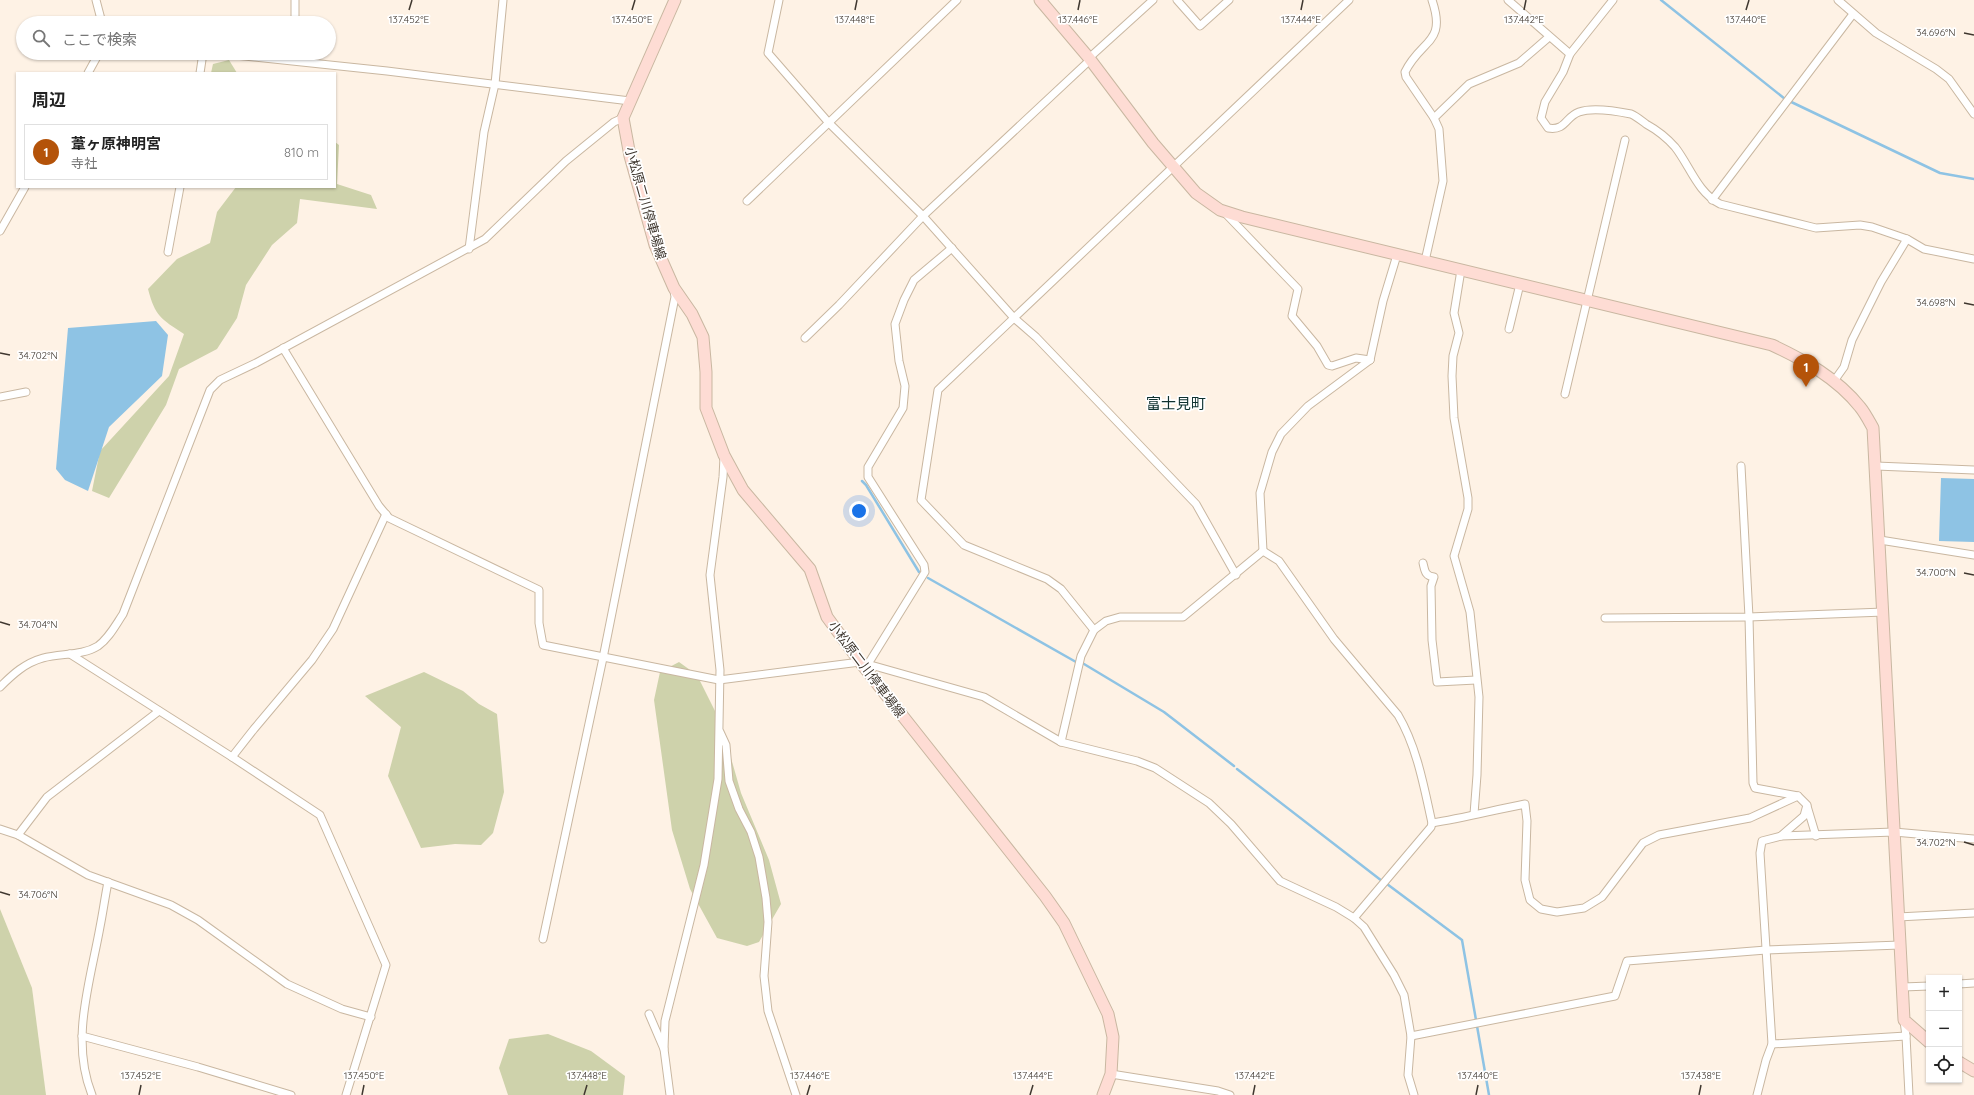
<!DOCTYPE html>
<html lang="ja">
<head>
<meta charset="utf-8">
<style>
  body { margin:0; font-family:Quicksand,"Noto Sans JP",sans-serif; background:#f6f6f6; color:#222 }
  .controls { position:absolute; right:12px; bottom:12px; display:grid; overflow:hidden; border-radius:0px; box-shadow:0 1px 3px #0004 }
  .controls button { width:36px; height:36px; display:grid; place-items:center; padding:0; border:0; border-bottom:1px solid #e0e0e0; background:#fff; color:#222; font:20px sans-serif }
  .you { position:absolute; left:859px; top:511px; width:14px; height:14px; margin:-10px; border:3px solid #fff; border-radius:50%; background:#1a73e8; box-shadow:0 0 0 6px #1a73e833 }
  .badge { display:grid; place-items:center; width:26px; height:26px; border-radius:50%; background:#b45309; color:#fff; font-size:13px; font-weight:700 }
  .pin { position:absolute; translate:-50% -33px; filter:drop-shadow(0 1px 2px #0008) }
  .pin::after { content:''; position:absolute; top:21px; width:14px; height:12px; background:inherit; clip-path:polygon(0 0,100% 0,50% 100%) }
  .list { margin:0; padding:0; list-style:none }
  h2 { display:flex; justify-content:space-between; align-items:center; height:52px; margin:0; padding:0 16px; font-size:17px }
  h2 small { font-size:13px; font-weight:400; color:#767676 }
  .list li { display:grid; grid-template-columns:26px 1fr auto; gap:12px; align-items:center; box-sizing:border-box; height:56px; margin:0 8px 8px; padding:0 8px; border:1px solid #e0e0e0; border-radius:0px }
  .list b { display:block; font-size:15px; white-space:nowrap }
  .list p { margin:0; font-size:13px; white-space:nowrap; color:#767676 }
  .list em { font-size:13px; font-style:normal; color:#767676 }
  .icon { flex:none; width:22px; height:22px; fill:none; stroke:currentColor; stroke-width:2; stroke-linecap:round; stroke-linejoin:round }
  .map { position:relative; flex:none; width:1974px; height:1095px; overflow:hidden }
  .search { position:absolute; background:#fff; box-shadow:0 1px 3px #0004; left:16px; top:16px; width:320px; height:44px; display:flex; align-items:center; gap:10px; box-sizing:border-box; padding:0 14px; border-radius:22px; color:#767676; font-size:15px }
  .panel { position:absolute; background:#fff; box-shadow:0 1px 3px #0004; left:16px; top:72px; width:320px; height:116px; border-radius:0px }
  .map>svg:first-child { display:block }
  .green { fill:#ced2ab }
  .water { fill:#8ec3e4 }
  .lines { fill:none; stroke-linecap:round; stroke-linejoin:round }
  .stream { stroke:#8ec3e4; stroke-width:2.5 }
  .street-casing { stroke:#c9b7a1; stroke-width:9 }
  .secondary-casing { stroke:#c9b7a1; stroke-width:13 }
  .street { stroke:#fff; stroke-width:7 }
  .secondary { stroke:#fedcd4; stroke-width:11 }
  .ticks { fill:none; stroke:#3f372f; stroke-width:1.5 }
  .labels { text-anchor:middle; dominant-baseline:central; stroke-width:3.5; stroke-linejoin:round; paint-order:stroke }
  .street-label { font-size:13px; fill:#3f372f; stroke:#fff }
  .quarter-label { font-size:15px; fill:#0e312f; stroke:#fff }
  .ticks-label { font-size:10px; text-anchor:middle; fill:#3f372f; stroke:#fff; stroke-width:3.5; stroke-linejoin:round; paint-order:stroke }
</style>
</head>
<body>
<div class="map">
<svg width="1974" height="1095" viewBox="0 0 1974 1095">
  <rect width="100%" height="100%" fill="#fef2e5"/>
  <g class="green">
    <path d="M229,60l8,13h-26l2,-9z"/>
    <path d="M335,142l4,3 -2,39 34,11 6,14 -77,-10 -3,24 -25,22 -26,40 -9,33 -20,31 -38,20 -13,36 -57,93 -17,-7 8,-40 69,-75 15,-42c-23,-15 -29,-18 -36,-45l29,-30 33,-16 7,-31 19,-25h99z"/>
    <path d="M679,662l18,13 24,48 20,70 28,67 12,44 -22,38 -12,4 -30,-8 -27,-49 -18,-59 -18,-130 6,-28z"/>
    <path d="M424,672l39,19 16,13 18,10 7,78 -11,41 -12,12 -26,-1 -34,4 -33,-72 13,-49 -36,-31z"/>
    <path d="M0,909l32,79 14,107h-46z"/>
    <path d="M548,1034l43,17 34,25 -2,19h-115l-9,-27 10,-29z"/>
  </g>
  <g class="water">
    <path d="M156,321l12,14 -6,41 -53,51 -21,64 -23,-11 -9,-11 12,-141z"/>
    <path d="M1941,478l33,1v63l-35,-1z"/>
  </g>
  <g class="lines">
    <g class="stream">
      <path d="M1661,0l124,99 155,74 34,6"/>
      <path d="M862,481l4,4 53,87"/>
      <path d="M928,578l148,84"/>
      <path d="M1084,664l80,48 70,54"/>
      <path d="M1237,769l145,112"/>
      <path d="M1387,884l75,56 14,80"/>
      <path d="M1477,1026l12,69"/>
    </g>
    <g class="street-casing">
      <g id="street">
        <path d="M96,0l6,23"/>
        <path d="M779,0l-11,53 61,70 94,93 91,102 22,19 160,167 40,71"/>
        <path d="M1177,0l23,26 29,-26"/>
        <path d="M1508,0l62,54"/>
        <path d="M1613,0l-43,54 -7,18 -18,30 -4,16 7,10c18,3 17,-11 31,-16 14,-5 37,-1 52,2 5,2 11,7 15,10 11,6 21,14 29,23 15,19 22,45 45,57l96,24 44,-3 12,2 35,12 17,10 50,10"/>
        <path d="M1838,0l38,33 60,36 13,10 25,35"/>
        <path d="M295,23v-23"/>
        <path d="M216,53l171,18 243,30"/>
        <path d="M1089,58l64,-58"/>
        <path d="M88,73l11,-20"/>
        <path d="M200,73l3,-20"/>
        <path d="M1434,118l35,-34 50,-21 30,-26"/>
        <path d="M1712,200l141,-186"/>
        <path d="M747,201l210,-201"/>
        <path d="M1226,214l72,75 -6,27 25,30 11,19 4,1 24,-8 14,2"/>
        <path d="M0,231l25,-44"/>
        <path d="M469,249l15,-117 11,-48 8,-84"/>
        <path d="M168,252l12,-65"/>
        <path d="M1425,261l18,-80 -4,-52 -5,-11 -28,-41 -1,-5c16,-33 42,-28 27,-72"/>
        <path d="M1461,270l-7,43 5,20 -6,23 -1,20 2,42 14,80v11l-14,47 16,56 9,85 -2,78 -3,39"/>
        <path d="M1509,329l11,-45"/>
        <path d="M805,338l34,-33 84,-89 167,-156"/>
        <path d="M283,348l96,158 10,12 150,72v33l4,22 176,35 141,-18 124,35 77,45 76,19 18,7 54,35 22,21 49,57 56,26 18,11 10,9 30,48 10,20 7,41 -3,39 6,20"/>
        <path d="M1370,360l13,-59 14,-46"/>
        <path d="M1834,381l10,-14 8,-27 29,-58 26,-43"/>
        <path d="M1565,394l60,-254"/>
        <path d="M0,397l26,-5"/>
        <path d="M1741,466l8,151 4,166 2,5 43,8 9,9 -3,11 -23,20"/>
        <path d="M1876,466l98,4"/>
        <path d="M1880,540l94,15"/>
        <path d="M1263,551l16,10 55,78 64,76c19,32 26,72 34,108l-1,4 -77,91"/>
        <path d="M1263,551l-3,-58 12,-41 9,-18 27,-28 62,-46"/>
        <path d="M1423,563c2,8 2,13 11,14l-3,9 1,54 5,42 39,-2"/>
        <path d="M1605,618l144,-1 135,-5"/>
        <path d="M1094,630l-33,-41 -14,-10 -83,-34 -43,-45 17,-110 411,-390"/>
        <path d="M70,654l162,103 88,58 66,150 -40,130"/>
        <path d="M868,664l57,-92 -1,-7 -56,-88v-10l35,-59 2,-22 -6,-25 -4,-37 9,-24 10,-20 38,-32"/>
        <path d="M0,687c13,-13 25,-24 43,-29 18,-5 39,-2 55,-12 11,-8 17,-20 25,-32l87,-224 10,-10 36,-17 229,-124 81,-78 48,-39 9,-4"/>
        <path d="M720,732l6,13 3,36 10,28 12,23 8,25 7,41 2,24 -4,54 4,35 28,84"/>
        <path d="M1061,742l20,-86 13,-26 12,-9 14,-4h63l80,-66"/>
        <path d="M232,757l22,-28 58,-69 21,-31 53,-115"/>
        <path d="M1807,806l9,30"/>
        <path d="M1432,823c31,-5 62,-13 93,-19l2,17 -2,59 5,20 11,9 16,3 27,-4 18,-11 41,-54 16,-8 91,-17 48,-22"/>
        <path d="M0,829l18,6 70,40 83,30 27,15 89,64 55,25 29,8"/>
        <path d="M18,835l29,-38 112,-86"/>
        <path d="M1898,917l76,-4"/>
        <path d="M543,939l60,-281 72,-361 -1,-6"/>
        <path d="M1959,984l15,-1"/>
        <path d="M1903,987l26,-1"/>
        <path d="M649,1014l15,35 6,46"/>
        <path d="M1904,1021l2,15 3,59"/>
        <path d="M82,1036l116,31 93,28"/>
        <path d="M1411,1036l204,-40 12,-35 139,-11 134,-5"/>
        <path d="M1772,1044l134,-8"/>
        <path d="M664,1049l1,-28 39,-156 14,-86 2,-109 -10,-95 13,-98 1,-20"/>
        <path d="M1111,1074l107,17 12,4"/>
        <path d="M92,1095c-22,-55 -2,-112 8,-168 3,-15 5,-30 8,-45"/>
        <path d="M1757,1095l9,-35 6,-16 -12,-191 2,-12 19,-5 113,-4 80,7"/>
      </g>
    </g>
    <g class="secondary-casing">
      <g id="secondary">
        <path d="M675,0l-52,118 7,38 25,89 19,43 18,26 11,23 3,35v36l18,47 19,35 67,79 17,48 33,45 185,234 19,27 44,91 5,23 -2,37 -8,21"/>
        <path d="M1040,0l49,58 64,85 43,50 24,17 22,7 530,128c32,15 65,33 88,62 5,6 9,14 13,21l31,592 25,22"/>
        <path d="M1959,1062l15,9"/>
      </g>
    </g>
    <use href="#street" class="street"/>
    <use href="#secondary" class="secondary"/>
  </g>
  <path class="ticks" d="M409,10l3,-10M632,10l3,-10M855,10l2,-10M1078,10l2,-10M1301,10l2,-10M1524,10l2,-10M1746,10l3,-10M1964,33l10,2M1964,303l10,2M0,353l10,2M1964,573l10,2M0,622l10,3M1964,842l10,3M0,892l10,3M139,1095l2,-10M362,1095l2,-10M584,1095l3,-10M807,1095l3,-10M1030,1095l3,-10M1253,1095l2,-10M1476,1095l2,-10M1699,1095l2,-10"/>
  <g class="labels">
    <g class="street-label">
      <text transform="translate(646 203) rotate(74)">小松原二川停車場線</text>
      <text transform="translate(867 669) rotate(53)">小松原二川停車場線</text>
    </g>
    <g class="quarter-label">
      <text x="1176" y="403">富士見町</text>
    </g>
  </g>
  <g class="ticks-label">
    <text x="409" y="23">137.452°E</text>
    <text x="632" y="23">137.450°E</text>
    <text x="855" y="23">137.448°E</text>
    <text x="1078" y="23">137.446°E</text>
    <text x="1301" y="23">137.444°E</text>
    <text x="1524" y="23">137.442°E</text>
    <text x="1746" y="23">137.440°E</text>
    <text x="1936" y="36">34.696°N</text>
    <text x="1936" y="306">34.698°N</text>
    <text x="38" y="359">34.702°N</text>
    <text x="1936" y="576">34.700°N</text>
    <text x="38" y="628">34.704°N</text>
    <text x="1936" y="846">34.702°N</text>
    <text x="38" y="898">34.706°N</text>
    <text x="141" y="1079">137.452°E</text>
    <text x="364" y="1079">137.450°E</text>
    <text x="587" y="1079">137.448°E</text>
    <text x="810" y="1079">137.446°E</text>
    <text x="1033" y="1079">137.444°E</text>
    <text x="1255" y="1079">137.442°E</text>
    <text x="1478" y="1079">137.440°E</text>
    <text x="1701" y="1079">137.438°E</text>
  </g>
</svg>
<div class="controls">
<button>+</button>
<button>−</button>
<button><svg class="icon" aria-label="locate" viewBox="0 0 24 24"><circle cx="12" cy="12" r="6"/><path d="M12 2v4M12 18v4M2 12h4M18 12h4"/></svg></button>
</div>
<div class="you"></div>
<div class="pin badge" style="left:1806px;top:387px">1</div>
<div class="search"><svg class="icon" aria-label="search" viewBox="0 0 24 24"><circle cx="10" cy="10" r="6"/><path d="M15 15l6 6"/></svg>ここで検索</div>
<section class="panel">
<h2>周辺<small></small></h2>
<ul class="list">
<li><span class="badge">1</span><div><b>葦ヶ原神明宮</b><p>寺社</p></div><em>810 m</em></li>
</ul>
</section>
</div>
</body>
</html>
